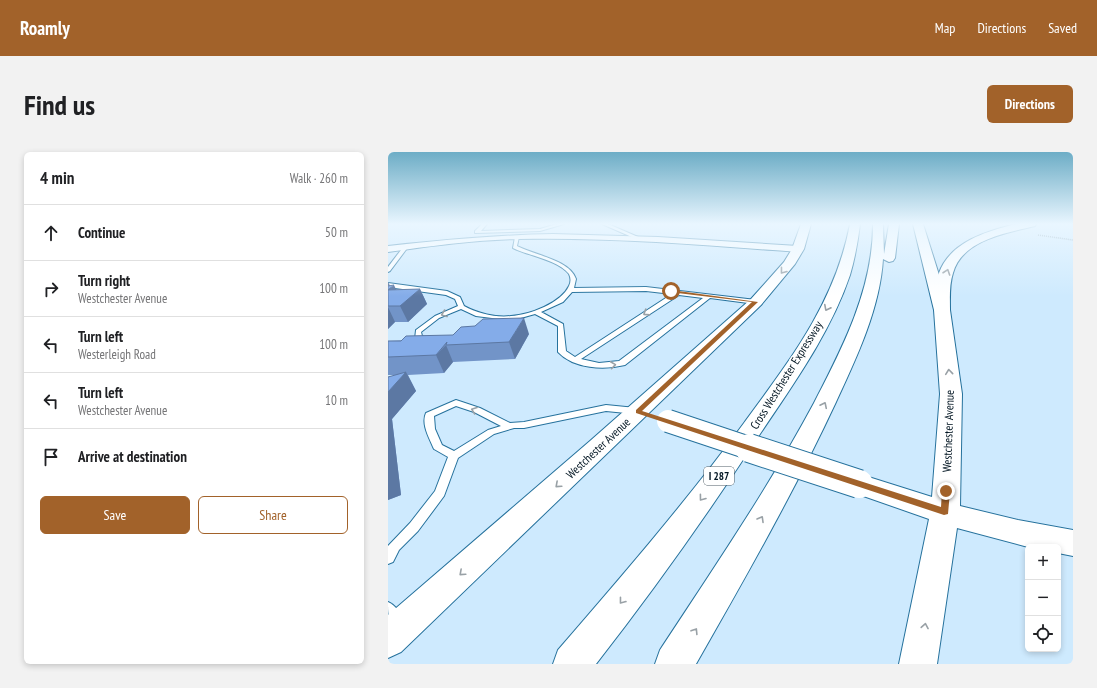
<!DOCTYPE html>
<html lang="en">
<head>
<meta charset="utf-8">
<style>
  body { margin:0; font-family:"PT Sans Narrow",sans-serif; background:#f2f2f2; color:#202124 }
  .controls { position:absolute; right:12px; bottom:12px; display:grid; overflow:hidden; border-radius:6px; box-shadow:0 2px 6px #0003 }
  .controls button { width:36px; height:36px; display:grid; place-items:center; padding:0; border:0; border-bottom:1px solid #e0e0e0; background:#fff; color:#202124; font:20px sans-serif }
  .stop { position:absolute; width:12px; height:12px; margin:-9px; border:3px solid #a2622a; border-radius:50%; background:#fff }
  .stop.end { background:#a2622a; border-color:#fff; box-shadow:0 1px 4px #0008 }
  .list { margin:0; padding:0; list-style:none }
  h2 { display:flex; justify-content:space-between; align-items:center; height:52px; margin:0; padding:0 16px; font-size:17px }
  h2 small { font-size:13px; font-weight:400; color:#757577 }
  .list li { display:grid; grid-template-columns:26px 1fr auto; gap:12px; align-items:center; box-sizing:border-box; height:56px; padding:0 16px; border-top:1px solid #e0e0e0 }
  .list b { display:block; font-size:15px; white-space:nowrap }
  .list p { margin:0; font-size:13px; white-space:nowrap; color:#757577 }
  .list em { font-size:13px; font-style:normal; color:#757577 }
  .actions { display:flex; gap:8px; padding:12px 16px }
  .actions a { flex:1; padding:9px 0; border:1px solid #a2622a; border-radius:6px; text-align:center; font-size:14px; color:#a2622a }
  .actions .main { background:#a2622a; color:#fff }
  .icon { flex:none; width:22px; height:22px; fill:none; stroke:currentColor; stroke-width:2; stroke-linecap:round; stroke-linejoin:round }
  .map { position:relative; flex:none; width:685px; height:512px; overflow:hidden; border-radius:6px }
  header { display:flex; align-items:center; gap:24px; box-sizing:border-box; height:56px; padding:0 20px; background:#a2622a; color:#fff }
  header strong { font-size:19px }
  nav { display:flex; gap:22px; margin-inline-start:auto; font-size:14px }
  .intro { display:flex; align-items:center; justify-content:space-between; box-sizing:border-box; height:96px; padding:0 24px }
  h1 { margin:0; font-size:28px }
  .button { padding:10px 18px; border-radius:6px; background:#a2622a; color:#fff; font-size:14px; font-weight:700 }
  main { display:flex; gap:24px; padding:0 24px }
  aside { flex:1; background:#fff; border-radius:6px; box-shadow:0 2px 6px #0003 }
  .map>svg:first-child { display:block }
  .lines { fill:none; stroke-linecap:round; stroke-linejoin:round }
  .service-casing { stroke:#26729d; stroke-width:2 }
  .minor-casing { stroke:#26729d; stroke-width:2 }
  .tertiary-casing { stroke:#26729d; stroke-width:2 }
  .secondary-casing { stroke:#26729d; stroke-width:2 }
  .motorway-casing { stroke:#26729d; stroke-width:2 }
  .path { stroke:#708899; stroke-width:1.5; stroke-dasharray:1 1; stroke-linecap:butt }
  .service { fill:#fff; fill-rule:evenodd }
  .minor { fill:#fff; fill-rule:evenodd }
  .tertiary { fill:#fff; fill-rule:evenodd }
  .secondary { fill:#fff; fill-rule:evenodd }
  .motorway { fill:#fff; fill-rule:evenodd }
  .secondary-bridge-far1-casing { stroke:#26729d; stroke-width:24; stroke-linecap:butt }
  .secondary-bridge-casing { stroke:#26729d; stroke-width:30; stroke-linecap:butt }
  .secondary-bridge-far1 { stroke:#fff; stroke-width:22 }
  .secondary-bridge { stroke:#fff; stroke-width:28 }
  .wall { fill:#7294c8 }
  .shaded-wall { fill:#5c78a3 }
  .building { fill:#84ace9; stroke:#5c78a3 }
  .oneway { stroke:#99a1a6 }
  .route { fill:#a2622a }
  .labels { text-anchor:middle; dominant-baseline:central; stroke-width:3; stroke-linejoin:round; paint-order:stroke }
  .shield { fill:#fff; stroke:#4c5a64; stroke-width:1 }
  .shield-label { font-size:11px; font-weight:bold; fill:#001421 }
  .street-label { font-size:12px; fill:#001421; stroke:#fff }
</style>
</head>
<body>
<header>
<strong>Roamly</strong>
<nav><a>Map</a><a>Directions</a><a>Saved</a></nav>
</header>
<div class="intro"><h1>Find us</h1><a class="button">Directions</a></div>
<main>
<aside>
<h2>4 min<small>Walk · 260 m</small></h2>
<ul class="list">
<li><svg class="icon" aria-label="ahead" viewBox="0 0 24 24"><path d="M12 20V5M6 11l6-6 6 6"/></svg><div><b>Continue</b></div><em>50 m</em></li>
<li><svg class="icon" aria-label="right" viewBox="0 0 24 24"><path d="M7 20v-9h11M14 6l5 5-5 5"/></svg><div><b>Turn right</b><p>Westchester Avenue</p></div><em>100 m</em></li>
<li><svg class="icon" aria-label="left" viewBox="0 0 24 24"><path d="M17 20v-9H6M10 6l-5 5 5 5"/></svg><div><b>Turn left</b><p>Westerleigh Road</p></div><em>100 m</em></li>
<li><svg class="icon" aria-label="left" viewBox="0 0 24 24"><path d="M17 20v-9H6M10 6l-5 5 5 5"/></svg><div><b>Turn left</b><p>Westchester Avenue</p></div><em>10 m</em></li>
<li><svg class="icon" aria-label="arrive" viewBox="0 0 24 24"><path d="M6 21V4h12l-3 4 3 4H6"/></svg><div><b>Arrive at destination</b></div></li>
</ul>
<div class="actions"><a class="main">Save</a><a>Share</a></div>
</aside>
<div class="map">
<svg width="685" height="512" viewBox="0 0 685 512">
  <rect width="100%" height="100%" fill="#ceeafe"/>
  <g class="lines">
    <g class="service-casing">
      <g id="service">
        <path d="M94,72h5l-6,7 59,-2 17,-5h7l-24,7 -65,2v-2z"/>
        <path d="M214,72h6l37,16 -4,1z"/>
        <path d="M129,84l2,1 -2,9c17,9 53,14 59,33l-2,9 72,-1 110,13 3,2 -3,2 -46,-6 -85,67c-21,5 -51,4 -67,-13v-26l-23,-12 -39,11 -2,-1v-2l6,-3 -24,-3 -15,-7 -22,9 -18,14 1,4 7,3v4h-9l-5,-4 1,-9 19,-14 23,-10 -3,-7 -9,-4 -58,-8v-4l59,8 13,6 4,9c13,7 32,12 47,10 19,-1 50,-13 58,-30 2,-4 2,-8 0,-12 -11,-14 -40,-18 -56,-26l2,-11zM258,139l26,3 -97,63 -9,-6 -3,-27 -22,-12 22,-10 9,-10zM291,143l24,3 -84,63 -20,2 -18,-4z"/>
        <path d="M16,94l4,1 -18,24 -2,1v-5z"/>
        <path d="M68,248l24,8 30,15 14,-1 82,-17 30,3 5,3 -5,3 -30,-3 -82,17h-10l-20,6 -36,24 -14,38 -26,35 -19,19 -6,12 -5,2v-18l22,-23 25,-32 13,-34 -14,-8 -1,-2c-4,-10 -12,-23 -7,-34zM68,254l18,6 27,14 -13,4 -34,21 -12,-6 -7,-16 -1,-13z"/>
        <path d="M0,450c8,3 13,13 16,21l-2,5 -5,2c-9,-5 -9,-17 -9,-28z"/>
      </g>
    </g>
    <g class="minor-casing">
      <path id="minor" d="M165,82l105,3 140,9 4,3 -4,3c-93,-7 -186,-15 -280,-13 -43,1 -87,7 -130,13v-6c55,-6 110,-11 165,-12z"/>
    </g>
    <g class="tertiary-casing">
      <path id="tertiary" d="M628,72h20l-1,2c-29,7 -73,14 -82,47 -4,12 -3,25 -3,37l-2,3 -6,2 -6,-2 -2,-3c1,-12 1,-25 5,-37 11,-31 48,-42 77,-49z"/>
    </g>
    <g class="secondary-casing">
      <g id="secondary">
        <path d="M413,72h10l-7,25 -9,15 -34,41 -360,347 -13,6v-43l202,-174 161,-142 33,-37 8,-13z"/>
        <path d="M525,72h10l27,86 12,84 -2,112 58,14 55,10v26l-15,-3v-6h-30l-71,-19 -20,136h-38l30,-145 -80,-28 -3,-7 3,-7 10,-3 73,23 8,-103 -6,-84z"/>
      </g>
    </g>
    <g class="motorway-casing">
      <g id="motorway">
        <path d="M462,72h10c-2,17 -5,34 -10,51 -20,59 -58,111 -92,162 -51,78 -105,154 -162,227h-43l5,-14c64,-74 128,-148 186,-227 46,-63 91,-120 106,-199z"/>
        <path d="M485,72h10l1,30 5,-30h10l-4,34 -2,3 -4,1 -6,-3c-3,49 -26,98 -47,143 -42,90 -91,176 -140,262h-41l5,-14c53,-81 108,-161 154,-247 29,-56 59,-114 59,-179z"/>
      </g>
    </g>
    <path class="path" d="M650,83l35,5"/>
    <use href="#service" class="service"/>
    <use href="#minor" class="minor"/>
    <use href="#tertiary" class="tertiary"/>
    <use href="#secondary" class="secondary"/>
    <use href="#motorway" class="motorway"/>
    <g class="secondary-bridge-far1-casing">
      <path id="secondary-bridge-far1" d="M280,269l84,28"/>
    </g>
    <g class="secondary-bridge-casing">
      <path id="secondary-bridge" d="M361,296l110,36"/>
    </g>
    <use href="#secondary-bridge-far1" class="secondary-bridge-far1"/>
    <use href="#secondary-bridge" class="secondary-bridge"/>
  </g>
  <g class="wall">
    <path d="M0,130l2,4 6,4 24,-1 7,15 -19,18h-13l-7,7z"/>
    <path d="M141,182l-14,25 -62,3 -9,11 -36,2 8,16 -24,28 9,76 -13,5v-123l8,-2h-8v-34z"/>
  </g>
  <g class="shaded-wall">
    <path d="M0,130l3,6 3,-3 7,15h-13z"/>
    <path d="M32,137l7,15 -19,18 -8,-16z"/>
    <path d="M0,155l7,15 -7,7z"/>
    <path d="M136,166l5,16 -14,25 -6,-17z"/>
    <path d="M58,193l7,17 -9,11 -8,-18z"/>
    <path d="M18,220l10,19 -24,28 9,76 -13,5v-108z"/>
  </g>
  <g class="building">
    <path d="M6,133l-6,5v-4z"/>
    <path d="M32,137l-20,17h-12v-16z"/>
    <path d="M136,166l-15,24 -63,3 1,-3 -11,13 -48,2v-16h13l5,-5 47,-1 8,-8 14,-1 8,-7z"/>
    <path d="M18,220l-18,20v-15z"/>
  </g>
  <defs><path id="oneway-chevron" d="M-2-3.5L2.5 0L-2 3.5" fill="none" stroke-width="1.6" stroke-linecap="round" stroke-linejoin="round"/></defs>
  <g class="oneway">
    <use href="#oneway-chevron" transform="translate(395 119) rotate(128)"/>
    <use href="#oneway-chevron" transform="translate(559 120) rotate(-71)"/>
    <use href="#oneway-chevron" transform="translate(439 156) rotate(117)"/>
    <use href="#oneway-chevron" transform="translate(258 161) rotate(147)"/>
    <use href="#oneway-chevron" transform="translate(56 162) rotate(159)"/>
    <use href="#oneway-chevron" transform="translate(225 213) rotate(-8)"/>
    <use href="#oneway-chevron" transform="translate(561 220) rotate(-96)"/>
    <use href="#oneway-chevron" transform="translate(436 253) rotate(-64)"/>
    <use href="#oneway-chevron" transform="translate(86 258) rotate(-160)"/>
    <use href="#oneway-chevron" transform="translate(170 333) rotate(138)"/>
    <use href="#oneway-chevron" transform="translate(314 346) rotate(127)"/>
    <use href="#oneway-chevron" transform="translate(373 367) rotate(-60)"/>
    <use href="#oneway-chevron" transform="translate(74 421) rotate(138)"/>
    <use href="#oneway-chevron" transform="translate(234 449) rotate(128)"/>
    <use href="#oneway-chevron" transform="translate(537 474) rotate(-80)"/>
    <use href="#oneway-chevron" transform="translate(307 479) rotate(-58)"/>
  </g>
  <linearGradient id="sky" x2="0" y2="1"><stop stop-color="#6dadc6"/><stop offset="0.5" stop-color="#e9f6ff"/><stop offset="1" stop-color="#e9f6ff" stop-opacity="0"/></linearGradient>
  <rect width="685" height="144" fill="url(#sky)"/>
  <path class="route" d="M283,138l87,12 -116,109 299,96 1,-16 4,-3 3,1 1,2 -2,23 -4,1 -308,-102v-3l116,-108 -83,-10z"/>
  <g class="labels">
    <rect class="shield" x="316" y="315" width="30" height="18" rx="3"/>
    <g class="shield-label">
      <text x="331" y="324">I 287</text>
    </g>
    <g class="street-label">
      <text transform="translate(398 223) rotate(-58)">Cross Westchester Expressway</text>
      <text transform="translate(560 279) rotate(-88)">Westchester Avenue</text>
      <text transform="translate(210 296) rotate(-43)">Westchester Avenue</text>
    </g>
  </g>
</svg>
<div class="controls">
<button>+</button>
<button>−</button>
<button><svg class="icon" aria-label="locate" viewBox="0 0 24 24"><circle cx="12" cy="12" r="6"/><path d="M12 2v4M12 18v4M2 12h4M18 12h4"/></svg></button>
</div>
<div class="stop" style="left:283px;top:139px"></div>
<div class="stop end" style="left:558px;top:339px"></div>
</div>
</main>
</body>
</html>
